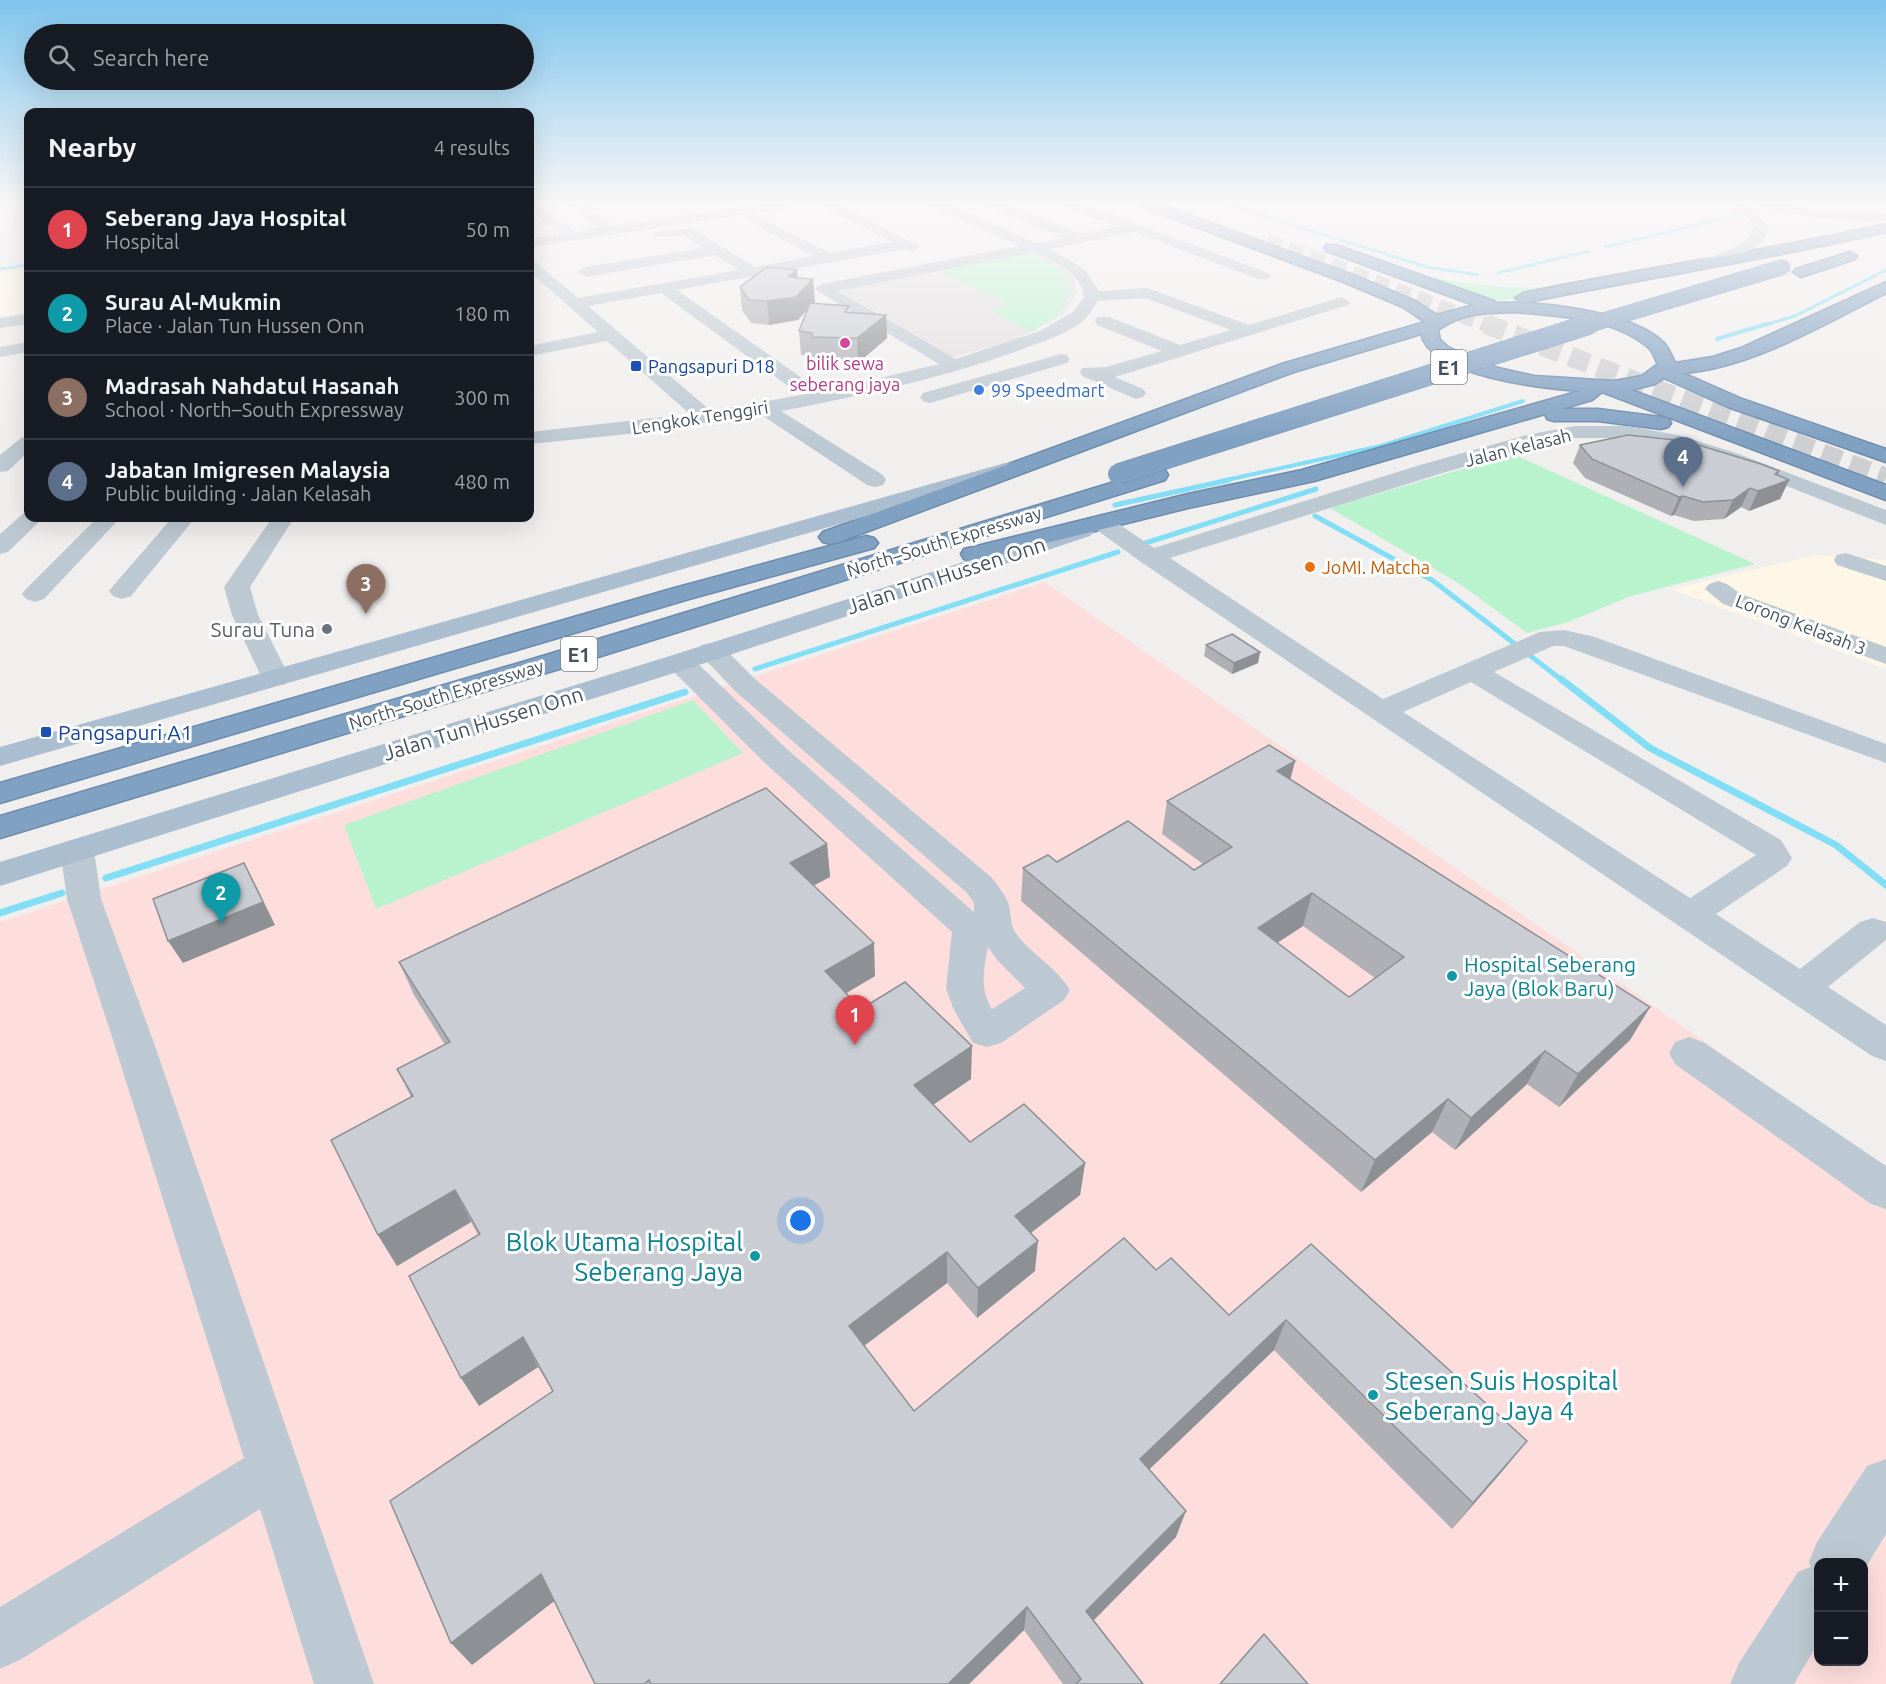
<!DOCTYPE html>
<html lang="en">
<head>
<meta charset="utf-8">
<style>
  body { margin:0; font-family:Ubuntu,sans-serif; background:#20242c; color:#f1f3f6 }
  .controls { position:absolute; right:18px; bottom:18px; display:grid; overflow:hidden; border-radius:12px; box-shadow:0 6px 24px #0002 }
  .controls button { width:54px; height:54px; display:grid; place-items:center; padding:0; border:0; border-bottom:2px solid #363941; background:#171b24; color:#f1f3f6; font:30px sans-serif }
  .you { position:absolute; left:801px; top:1221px; width:21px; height:21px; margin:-15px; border:4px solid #fff; border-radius:50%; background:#1a73e8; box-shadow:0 0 0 9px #1a73e833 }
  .badge { display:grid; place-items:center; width:39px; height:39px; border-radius:50%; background:#0770f2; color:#fff; font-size:20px; font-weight:700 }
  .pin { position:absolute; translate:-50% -50px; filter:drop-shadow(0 2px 3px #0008) }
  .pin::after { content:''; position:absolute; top:32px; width:21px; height:18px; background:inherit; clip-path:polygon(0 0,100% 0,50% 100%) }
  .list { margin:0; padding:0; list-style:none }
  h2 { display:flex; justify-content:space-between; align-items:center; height:78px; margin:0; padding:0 24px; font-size:26px }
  h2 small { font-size:20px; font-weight:400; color:#9ea1a6 }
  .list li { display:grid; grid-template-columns:39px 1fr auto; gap:18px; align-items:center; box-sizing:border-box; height:84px; padding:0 24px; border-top:2px solid #363941 }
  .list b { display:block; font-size:22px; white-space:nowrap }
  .list p { margin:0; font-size:20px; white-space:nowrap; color:#9ea1a6 }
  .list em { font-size:20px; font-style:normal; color:#9ea1a6 }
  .icon { flex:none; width:33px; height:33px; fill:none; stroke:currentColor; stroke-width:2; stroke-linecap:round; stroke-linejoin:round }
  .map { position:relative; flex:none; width:1886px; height:1684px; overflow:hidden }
  .search { position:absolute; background:#171b24; box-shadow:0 6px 24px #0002; left:24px; top:24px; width:510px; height:66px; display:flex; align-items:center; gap:15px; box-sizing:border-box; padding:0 21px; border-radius:33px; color:#9ea1a6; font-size:22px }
  .panel { position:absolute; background:#171b24; box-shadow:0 6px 24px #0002; left:24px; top:108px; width:510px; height:414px; border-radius:12px }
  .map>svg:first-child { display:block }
  .commercial { fill:#fef6e6 }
  .education { fill:#e2dfe0 }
  .medical { fill:#fddedc; fill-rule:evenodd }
  .green { fill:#b8f3ce }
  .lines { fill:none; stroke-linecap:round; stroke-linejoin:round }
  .stream-far3 { stroke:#81def5; stroke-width:3 }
  .stream-far2 { stroke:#81def5; stroke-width:4 }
  .stream-far1 { stroke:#81def5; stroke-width:5 }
  .stream { stroke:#81def5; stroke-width:7 }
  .highway-tunnel-far1 { stroke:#cecfd1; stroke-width:15; stroke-dasharray:15 8; stroke-linecap:butt }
  .highway-tunnel { stroke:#cecfd1; stroke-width:20; stroke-dasharray:20 10; stroke-linecap:butt }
  .highway-casing { stroke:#6c8cae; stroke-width:3 }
  .minor { fill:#bdc9d2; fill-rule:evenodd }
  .major { fill:#abbed0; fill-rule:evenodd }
  .highway { fill:#81a1c2; fill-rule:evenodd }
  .highway-bridge-far1-casing { stroke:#6c8cae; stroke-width:16; stroke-linecap:butt }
  .highway-bridge-casing { stroke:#6c8cae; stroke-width:21; stroke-linecap:butt }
  .highway-bridge-far1 { stroke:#81a1c2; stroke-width:15 }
  .highway-bridge { stroke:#81a1c2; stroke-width:20 }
  .wall { fill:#aeb0b6; fill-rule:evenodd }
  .shaded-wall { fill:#8d9094 }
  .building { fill:#cacdd4; stroke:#8d9094; stroke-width:1.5; fill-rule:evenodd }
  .hotel-dot { fill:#d1479c; stroke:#fff; stroke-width:2 }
  .transit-dot { fill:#1a4fb4; stroke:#fff; stroke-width:2 }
  .shop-dot { fill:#3f7fe0; stroke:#fff; stroke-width:2 }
  .food-dot { fill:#e8710a; stroke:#fff; stroke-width:2 }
  .worship-dot { fill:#6b7280; stroke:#fff; stroke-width:2 }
  .culture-dot { fill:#0f9aa8; stroke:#fff; stroke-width:2 }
  .labels { text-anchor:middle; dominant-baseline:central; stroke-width:6; stroke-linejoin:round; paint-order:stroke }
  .far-hotel-label { font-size:18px; fill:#b23c85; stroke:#fff }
  .far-transit-label { font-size:18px; fill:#164399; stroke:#fff; text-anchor:start }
  .far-shop-label { font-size:18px; fill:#366cbe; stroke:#fff; text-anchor:start }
  .far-street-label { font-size:18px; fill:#44525e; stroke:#fff }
  .far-food-label { font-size:18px; fill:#c56008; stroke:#fff; text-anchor:start }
  .shield { fill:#fff; stroke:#7c868e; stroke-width:1.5 }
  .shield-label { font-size:20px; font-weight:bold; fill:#44525e }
  .street-label { font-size:21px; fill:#44525e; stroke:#fff }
  .worship-label { font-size:21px; fill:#5b616d; stroke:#fff; text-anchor:end }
  .transit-label { font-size:21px; fill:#164399; stroke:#fff; text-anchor:start }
  .culture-label { font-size:21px; fill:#0d838f; stroke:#fff; text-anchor:start }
  .near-culture-label { font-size:26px; fill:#0d838f; stroke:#fff; text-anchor:end }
</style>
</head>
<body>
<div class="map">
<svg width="1886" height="1684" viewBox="0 0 1886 1684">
  <rect width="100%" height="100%" fill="#f1eeee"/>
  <g class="commercial">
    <path d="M28,268v44l-28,5v-45z"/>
    <path d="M1816,555l70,5v109l-215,-80z"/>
  </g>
  <path class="education" d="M1035,250l38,24 4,18 -15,23 -45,24 -67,19 -117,-69z"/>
  <path class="medical" d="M1045,582l841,586v516h-1886v-762zM1818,1562h46v100h-46z"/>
  <g class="green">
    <path d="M1031,252l35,22 5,18 -14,24 -25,16 -43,-23 20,-4 -70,-34z"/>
    <path d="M1410,272c55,14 108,18 164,14l-75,15 -25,-6z"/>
    <path d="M1513,454l242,110 -124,32 -63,26 -41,11 -67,-49 -130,-76z"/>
    <path d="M693,700l50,53 -367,156 -32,-84z"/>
  </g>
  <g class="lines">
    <g class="stream-far3">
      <path d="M1226,204l201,63 51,8"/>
      <path d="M1605,247l141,-34 -10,-9"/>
      <path d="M0,269l28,-4"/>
      <path d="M1498,273l91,-22"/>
      <path d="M1762,326l33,-10 91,-46"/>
    </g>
    <g class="stream-far2">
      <path d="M1717,339l50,-15"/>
      <path d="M1222,481l159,-35 142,-45"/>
    </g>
    <g class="stream-far1">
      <path d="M1115,505l114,-25"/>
      <path d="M1315,516l117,64 131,101"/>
      <path d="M1139,545l177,-56"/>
      <path d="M755,669l363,-117"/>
    </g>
    <g class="stream">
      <path d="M1561,679l89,69 186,97 50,40"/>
      <path d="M106,878l579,-186"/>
      <path d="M0,913l62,-20"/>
    </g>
    <path class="highway-tunnel-far1" d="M1267,240l223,86"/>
    <path class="highway-tunnel" d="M1486,324l400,154"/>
    <g class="highway-casing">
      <g id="highway">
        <path d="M1140,204h19l194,71 62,26 22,14 37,-10 -148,-54 -2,-3 2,-3h10l158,56 2,2c43,-2 136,8 168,40 5,5 8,14 11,20l38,-6 28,-9 145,-66v11c-60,30 -134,75 -203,80l59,26 144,50v13l-158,-55 -64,-29 -9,6 -24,6 255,95v15l-284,-108 -10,8 -31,9h37l63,8 7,2 3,4 -3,4 -7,2 -63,-8h-44l-7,-2 -2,-5 -231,67 -126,27 -215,53 -9,-2 -3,-5 3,-5 9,-2 215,-53 114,-24 278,-79c-37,-3 -149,-14 -159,-57l-127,38 -455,170 -8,2 -8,-2 -4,-5 4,-5 459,-168 143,-42 -22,-15 -62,-26 -199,-74zM1516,312c43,4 98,6 133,36 4,4 6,11 9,16l-16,12 -28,5 -80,-5 -49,-11 -37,-18 -8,-7 -2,-10c25,-18 48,-17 78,-18z"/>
        <path d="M1886,224v8c-120,28 -242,46 -363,71l-8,-5 8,-5c121,-25 243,-42 363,-69z"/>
        <path d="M1850,252l7,4 -2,3 -54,18 -8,-5 3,-3z"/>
        <path d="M1157,469l8,1 3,5 -3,5 -599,187 -566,171v-22l546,-161z"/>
        <path d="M866,536l8,2 4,5 -4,5 -185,51 -689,204v-20l671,-194z"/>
      </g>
    </g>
    <g class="minor">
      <path d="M530,204h7l38,28 23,-4 -31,-24h14l32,22 149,-22h32l-7,4 -257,39v-8l30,-5 -30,-23z"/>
      <path d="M823,204h16l81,43 -7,4 -8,-2 -228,41 125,88 2,4 -2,4h-14l-127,-93 -73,13 123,105 123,-22 105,-25 -125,-75 8,-5 198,-38 -88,-39 -1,-3h17l88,39 28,-5 -74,-31 -1,-3h17l75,30 38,-7 -53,-20 -2,-3h19l185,69 3,3 -3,3h-10l-124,-47 -84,17 34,20 15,22 48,-3 102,37 93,-28 8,5 -2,3 -233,72 28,12 3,4 -3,4 -7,2 -54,-23 -2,-4 2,-4 24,-1 56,-16 -65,-26 -2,-4 2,-4h12l71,28 51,-15 -86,-32 -47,3c-4,5 -8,14 -13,18 -15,14 -39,21 -57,28 -79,30 -164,48 -247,64l102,64 3,5 -3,5 -8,2 -8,-2 -107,-71 -113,18 -117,12v-12l160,-18 -83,-73 -77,15v-10l68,-14 -68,-60v-11l5,1 43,36 161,-28 -24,-15 -129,22 -8,-5 8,-5 118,-19 -19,-12 -30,1 -2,-3 2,-3 5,-1 33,-1 62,38 59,-11 -64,-34 -2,-3 2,-3 5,-1 75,38 63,-11 -69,-35zM1033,252c20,9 49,21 51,45l-11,15 -33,19 -84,28 -119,-68z"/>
      <path d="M1736,204h13l19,22c-1,5 -1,10 -4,14 -9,11 -58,33 -71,29l-3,-3 3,-3c19,-8 56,-14 61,-37z"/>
      <path d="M1757,204h27l37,7 65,2v8l-65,-2 -57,-11z"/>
      <path d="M28,314v10l-28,4v-10z"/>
      <path d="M28,342v10l-28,5v-10z"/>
      <path d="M1061,354l6,1 3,4 -3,4 -137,40 -7,-2 -3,-4 3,-4z"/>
      <path d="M1575,426h52l51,9 58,18 150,57v15l-164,-64 -54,-16 -41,-7h-52l-38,7 -101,30 -266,83 213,141 157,-67 24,-2 31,7 291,107v19l-322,-117h-11l-59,26 287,168 11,18 -5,8 -71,48 84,55 60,-47 13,-4 13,4v18l-58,47 58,38v36l-14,-5 -85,-57 -646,-437 -47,-34 -4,-5 4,-5 8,-2 8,2 44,30 266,-83 107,-30zM1471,682l285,173 -66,43 -287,-186z"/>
      <path d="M28,436v16l-20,19 -8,1v-17l21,-17z"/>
      <path d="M28,512v6h15l-35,34 -8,2v-20l24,-21z"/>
      <path d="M97,518h23l-76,81 -9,3 -9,-3 -4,-5 4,-5z"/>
      <path d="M172,518h23l-64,78 -9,3 -9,-3 -4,-5 4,-5z"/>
      <path d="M272,518h22l-44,69 8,28 32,63 -4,6 -10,2 -10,-2 -4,-6 -30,-63 -8,-28z"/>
      <path d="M1846,553l40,13v15l-49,-16 -3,-5 3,-5z"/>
      <path d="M1718,581l9,3 14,10 145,53v17l-163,-60 -18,-15 4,-5z"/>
      <path d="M711,643l10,2 34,34 236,198c6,7 12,15 16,23 5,10 2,22 8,32 15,22 42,35 55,58l-6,10 -63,43 -14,4 -14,-4 -20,-35 -7,-20 6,-56 -186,-168 -96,-96 -4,-6 4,-6 10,-2 10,2 98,94 186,162v-9l-7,-10 -232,-202 -38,-40 4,-6zM988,947l10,14 27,27 -33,21c-13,-21 -8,-40 -4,-62z"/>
      <path d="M77,839l12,3 5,8 7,49 53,144 220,641h-60l-54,-175 -240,151 -20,9v-62l244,-149 -130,-415 -47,-144 -7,-49 5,-8z"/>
      <path d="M1689,1037l14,5 183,124v43l-15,-5 -196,-140 -6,-11 6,-11z"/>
      <path d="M1886,1459v75l-22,36v-8h-46v81l-24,41h-64l9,-21 59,-91 13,-5 -2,-5 8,-20 50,-76z"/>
    </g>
    <g class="major">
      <path d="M1005,463l8,1 3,5 -3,5 -1013,292v-19z"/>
      <path d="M1082,524l8,2 4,5 -4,5 -400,132 -690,218v-24l670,-206z"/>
    </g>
    <use href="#highway" class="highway"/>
    <g class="highway-bridge-far1-casing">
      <path id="highway-bridge-far1" d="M1585,326l198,-59"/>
    </g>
    <g class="highway-bridge-casing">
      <path id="highway-bridge" d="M1118,474l472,-150"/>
    </g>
    <use href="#highway-bridge-far1" class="highway-bridge-far1"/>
    <use href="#highway-bridge" class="highway-bridge"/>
  </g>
  <g class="wall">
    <path d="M797,270v8l18,23 -2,2 37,9 36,3 1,23 -29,25 -45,-2v-4l-12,-2 -2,-24 8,-21 -9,10 -29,5 -18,-2 -9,-13 -2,-23z"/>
    <path d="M1580,445l197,30 12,5 -9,19 -31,12 -8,-4 -17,12 -30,2 -20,-6 -3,1 -86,-38 -12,-15z"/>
    <path d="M1206,645l54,7 -2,11 -26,11 -28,-18z"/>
    <path d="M1295,761l-5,18 360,228 -20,33 -71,67 -32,-23 -72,66 -23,-18 -71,60 -340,-291 2,-33 34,-6 137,8 9,-6 -41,-30 5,-33zM1303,926l72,52 -26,19 -72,-54z"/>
    <path d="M827,844l3,33 -17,8 62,91 -29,17 15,16 110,70 -38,26 37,37 115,21 -5,32 -49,38 4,38 -58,47 -30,-35 -83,63 50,65 242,-141 73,45 82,-71 194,224 -53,61 -178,-179 -125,119 27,68 -82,83 49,64h-80l-39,-54 -55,54h-374l-41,-83 -82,64 80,-274 -14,-24 -59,39 -1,-171 -7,-13 -74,44 -19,-31 33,-138 -14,-28 48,-24 -31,-50 -15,-33z"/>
  </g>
  <g class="shaded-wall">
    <path d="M797,270l2,23 14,-14 2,22 -17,19 -29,5 -2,-24 21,-24z"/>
    <path d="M886,315l1,23 -29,25 -1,-25z"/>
    <path d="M1779,471l-7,15 17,-6 -9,19 -31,12 9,-20 17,-17z"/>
    <path d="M1750,488l-9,19 -17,12 9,-19z"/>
    <path d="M1683,496l-9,19 -3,1 8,-19z"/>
    <path d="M1260,652l-2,11 -26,11 2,-11z"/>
    <path d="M1295,761l-8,32 -10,-22z"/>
    <path d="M827,844l3,33 -36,19 -4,-33z"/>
    <path d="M244,863l12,23 19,39 -92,38 -15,-22z"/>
    <path d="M1312,893l-9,33 -54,35 9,-33z"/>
    <path d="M874,943l1,33 -47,28 -3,-33z"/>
    <path d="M1650,1007l-20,33 -71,67 19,-33z"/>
    <path d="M972,1046l-1,33 -56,38 -1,-32z"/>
    <path d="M1545,1051l-18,33 -72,66 16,-32z"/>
    <path d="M1448,1099l-16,33 -71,60 14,-32z"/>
    <path d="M1085,1163l-5,32 -68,52 3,-31z"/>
    <path d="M455,1190l16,32 -74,44 -19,-31z"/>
    <path d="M1038,1241l-3,30 -58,47 1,-30z"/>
    <path d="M947,1252v31l-95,72 -3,-29z"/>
    <path d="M1286,1320l-12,30 -142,136 8,-27z"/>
    <path d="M523,1337l15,30 -59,39 -18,-28z"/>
    <path d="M1527,1441l-22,27 -53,61 21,-26z"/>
    <path d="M1186,1511l-10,26 -96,97 6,-23z"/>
    <path d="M541,1574l17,24 -86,67 -21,-22z"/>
    <path d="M1027,1607l-3,23 -55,54h-21z"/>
  </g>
  <g class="building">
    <path d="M767,267l30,3 -9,7 25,2 -17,18 -29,4 -18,-1 -9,-13z"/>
    <path d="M810,303l39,3 -4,6 41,3 -29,23 -45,-1v-4l-13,-2z"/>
    <path d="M1628,435l57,6 76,23 18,7 -4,3 14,6 -31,11 -8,-3 -17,12 -30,2 -20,-6 -4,1 -87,-38 -12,-14z"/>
    <path d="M1232,634l28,18 -26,11 -28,-18z"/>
    <path d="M1269,745l26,16 -18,10 373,236 -72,67 -33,-23 -74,67 -23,-19 -73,61 -352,-292 25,-13 9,7 71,-41 66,49 38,-23 -65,-46zM1312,893l92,64 -55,40 -91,-69z"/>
    <path d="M766,788l61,56 -37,19 84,80 -49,28 36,38 44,-27 67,64 -58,39 56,57 54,-38 61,59 -70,53 23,25 -60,47 -31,-36 -98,74 65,85 210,-173 32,32 15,-12 58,57 82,-71 216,197 -54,62 -187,-183 -146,139 46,52 -100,100 57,73h-67l5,-5 -54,-72 -79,77h-297l-2,-4 -5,4h-49l-54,-110 -90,69 -61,-142 163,-110 -30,-54 -62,41 -52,-102 71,-42 -25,-44 -77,45 -47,-95 82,-44 -16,-27 53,-27 -51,-80z"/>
    <path d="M244,863l19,39 -95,39 -15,-42z"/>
    <path d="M1264,1634l44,50h-88z"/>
  </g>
  <linearGradient id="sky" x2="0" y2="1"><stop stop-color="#7fc5ed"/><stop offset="0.46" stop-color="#f9f7f7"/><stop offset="1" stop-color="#f9f7f7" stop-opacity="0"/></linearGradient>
  <rect width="1886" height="440" fill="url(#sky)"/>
  <circle class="hotel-dot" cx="845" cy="343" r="6"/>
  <g class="transit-dot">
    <rect x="630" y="360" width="12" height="12" rx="3"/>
    <rect x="40" y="726" width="12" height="12" rx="3"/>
  </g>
  <circle class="shop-dot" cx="979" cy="390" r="6"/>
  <circle class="food-dot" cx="1310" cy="567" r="6"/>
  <circle class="worship-dot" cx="327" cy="629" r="6"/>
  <g class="culture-dot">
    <circle cx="1452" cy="976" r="6"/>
    <circle cx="755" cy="1256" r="6"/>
    <circle cx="1373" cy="1395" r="6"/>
  </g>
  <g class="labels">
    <g class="far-hotel-label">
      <text x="845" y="363">bilik sewa<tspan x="845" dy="21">seberang jaya</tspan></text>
    </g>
    <g class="far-transit-label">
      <text x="648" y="366">Pangsapuri D18</text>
    </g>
    <g class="far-shop-label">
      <text x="991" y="390">99 Speedmart</text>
    </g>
    <g class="far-street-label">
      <text transform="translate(700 417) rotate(-9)">Lengkok Tenggiri</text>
      <text transform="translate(1518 447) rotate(-14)">Jalan Kelasah</text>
      <text transform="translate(944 541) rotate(-17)">North–South Expressway</text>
      <text transform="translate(1801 624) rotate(21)">Lorong Kelasah 3</text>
      <text transform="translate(446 694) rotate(-17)">North–South Expressway</text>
    </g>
    <g class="far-food-label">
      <text x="1322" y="567">JoMI. Matcha</text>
    </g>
    <g class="shield">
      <rect x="1431" y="350" width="36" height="34" rx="4.5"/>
      <rect x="561" y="637" width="36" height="34" rx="4.5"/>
    </g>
    <g class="shield-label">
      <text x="1449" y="367">E1</text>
      <text x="579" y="654">E1</text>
    </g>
    <g class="street-label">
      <text transform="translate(946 575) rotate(-18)">Jalan Tun Hussen Onn</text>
      <text transform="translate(483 723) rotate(-17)">Jalan Tun Hussen Onn</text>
    </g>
    <g class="worship-label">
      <text x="315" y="629">Surau Tuna</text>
    </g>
    <g class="transit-label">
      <text x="58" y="732">Pangsapuri A1</text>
    </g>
    <g class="culture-label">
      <text x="1464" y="964">Hospital Seberang<tspan x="1464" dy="24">Jaya (Blok Baru)</tspan></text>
    </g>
    <g class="near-culture-label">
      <text x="743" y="1241">Blok Utama Hospital<tspan x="743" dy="30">Seberang Jaya</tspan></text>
      <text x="1385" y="1380" text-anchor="start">Stesen Suis Hospital<tspan x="1385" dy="30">Seberang Jaya 4</tspan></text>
    </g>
  </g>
</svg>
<div class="controls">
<button>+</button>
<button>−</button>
</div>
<div class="you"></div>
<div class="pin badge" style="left:855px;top:1045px;background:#e0444e">1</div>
<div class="pin badge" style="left:221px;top:923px;background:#0f9aa8">2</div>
<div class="pin badge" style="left:366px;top:614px;background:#8d6e63">3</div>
<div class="pin badge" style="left:1683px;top:487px;background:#5c6f8a">4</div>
<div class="search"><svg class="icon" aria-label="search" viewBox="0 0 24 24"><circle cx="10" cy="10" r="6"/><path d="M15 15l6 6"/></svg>Search here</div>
<section class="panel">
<h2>Nearby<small>4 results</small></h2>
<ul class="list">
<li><span class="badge" style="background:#e0444e">1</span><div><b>Seberang Jaya Hospital</b><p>Hospital</p></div><em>50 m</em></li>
<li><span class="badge" style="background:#0f9aa8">2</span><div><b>Surau Al-Mukmin</b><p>Place · Jalan Tun Hussen Onn</p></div><em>180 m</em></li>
<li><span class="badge" style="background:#8d6e63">3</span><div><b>Madrasah Nahdatul Hasanah</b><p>School · North–South Expressway</p></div><em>300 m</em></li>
<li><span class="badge" style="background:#5c6f8a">4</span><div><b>Jabatan Imigresen Malaysia</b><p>Public building · Jalan Kelasah</p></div><em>480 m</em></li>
</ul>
</section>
</div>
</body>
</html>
